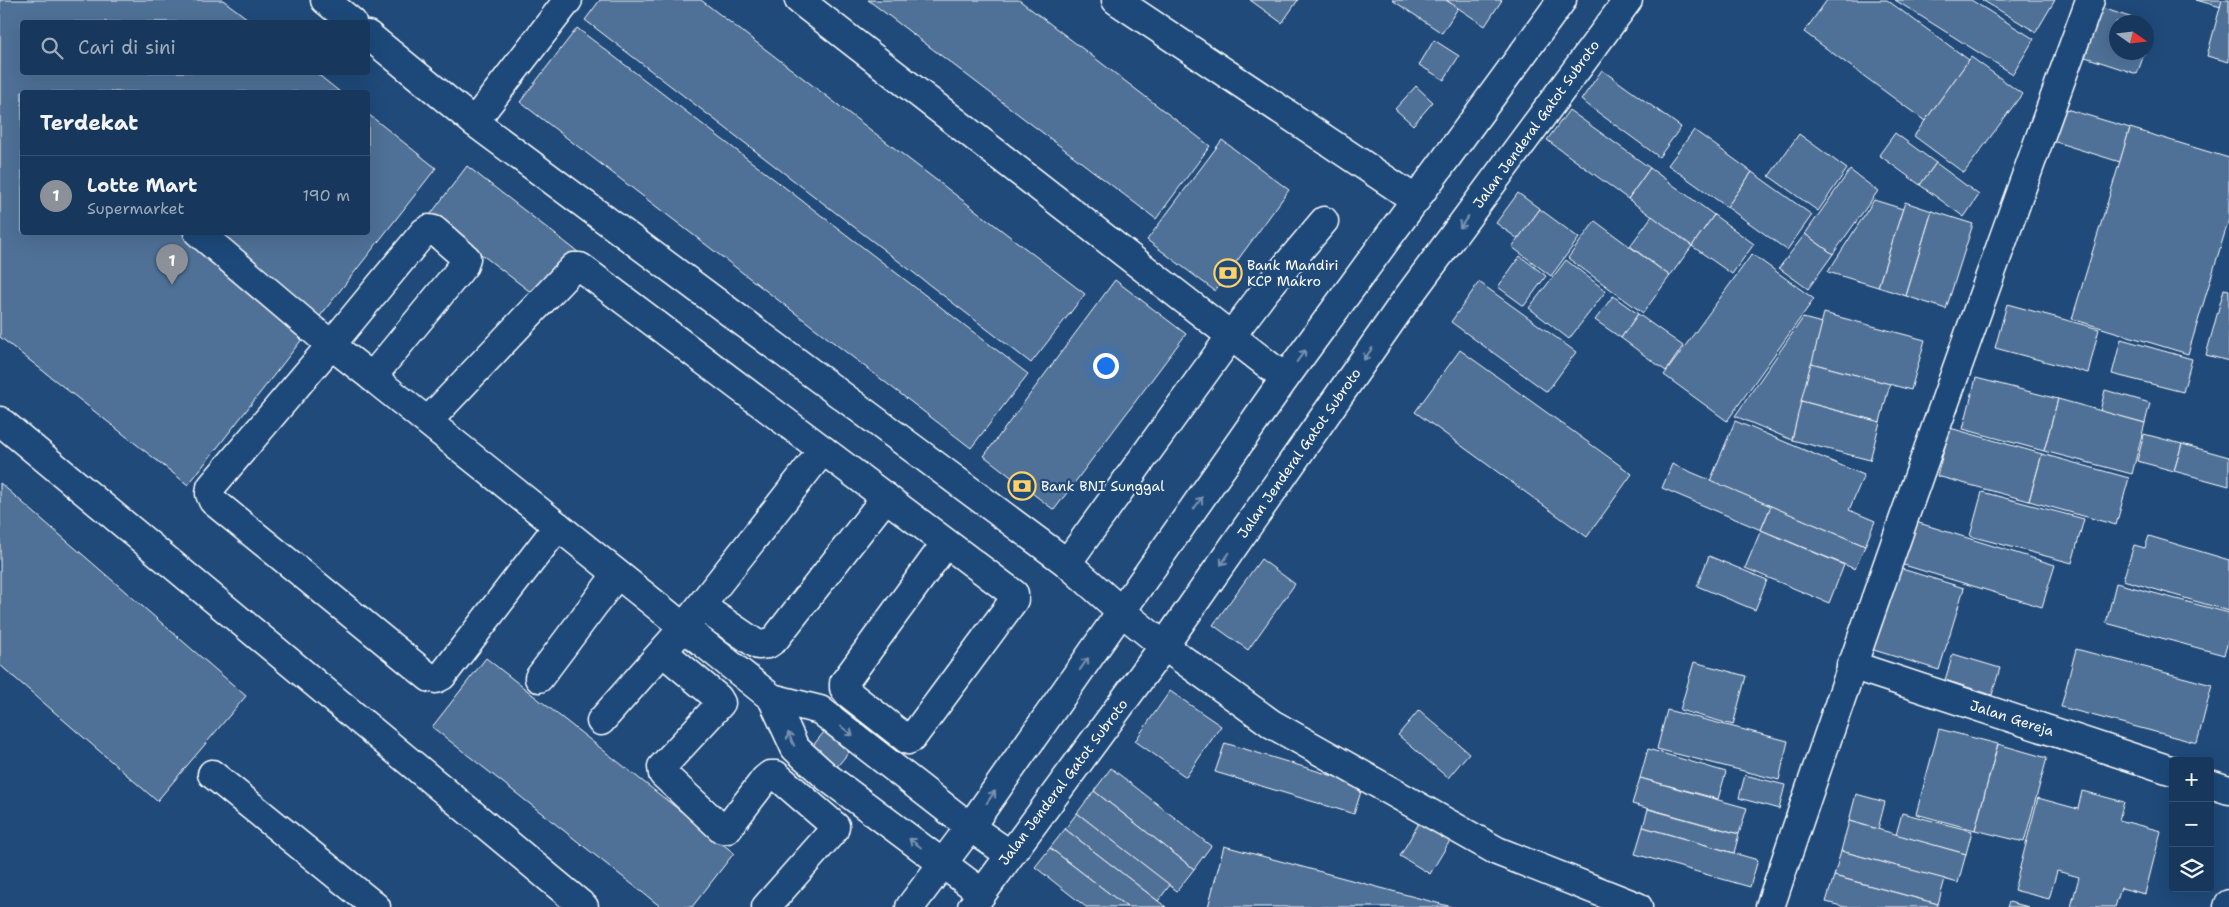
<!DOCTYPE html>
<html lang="id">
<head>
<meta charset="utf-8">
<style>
  body { margin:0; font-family:"Shantell Sans",sans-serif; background:#244365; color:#f1f3f6 }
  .controls { position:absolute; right:15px; bottom:15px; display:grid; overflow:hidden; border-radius:5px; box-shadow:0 5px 20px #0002 }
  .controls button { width:45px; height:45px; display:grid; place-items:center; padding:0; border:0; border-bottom:1px solid #365272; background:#17385c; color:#f1f3f6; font:25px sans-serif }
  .compass { position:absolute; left:2109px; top:15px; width:45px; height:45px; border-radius:50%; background:#17385c; box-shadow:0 5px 20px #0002; rotate:104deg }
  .you { position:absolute; left:1105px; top:365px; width:18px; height:18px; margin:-12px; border:4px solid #fff; border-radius:50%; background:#1a73e8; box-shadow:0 0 0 8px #1a73e833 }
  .badge { display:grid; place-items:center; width:32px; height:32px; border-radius:50%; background:#8c9099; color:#fff; font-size:16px; font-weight:700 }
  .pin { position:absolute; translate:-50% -41px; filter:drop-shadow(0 1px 2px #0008) }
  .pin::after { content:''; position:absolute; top:26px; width:18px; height:15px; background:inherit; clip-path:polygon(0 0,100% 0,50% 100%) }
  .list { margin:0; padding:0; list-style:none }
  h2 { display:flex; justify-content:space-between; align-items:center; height:65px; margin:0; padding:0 20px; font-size:21px }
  h2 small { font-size:16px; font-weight:400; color:#9eacbb }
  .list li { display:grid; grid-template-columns:32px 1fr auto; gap:15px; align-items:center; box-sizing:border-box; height:80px; padding:0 20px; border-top:1px solid #365272 }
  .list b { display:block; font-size:19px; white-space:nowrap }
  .list p { margin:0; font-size:16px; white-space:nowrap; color:#9eacbb }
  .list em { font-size:16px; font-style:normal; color:#9eacbb }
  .icon { flex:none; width:28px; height:28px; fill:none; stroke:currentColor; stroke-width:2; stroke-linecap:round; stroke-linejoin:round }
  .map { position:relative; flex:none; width:2229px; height:907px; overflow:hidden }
  .search { position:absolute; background:#17385c; box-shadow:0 5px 20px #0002; left:20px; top:20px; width:350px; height:55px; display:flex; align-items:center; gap:12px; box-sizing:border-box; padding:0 18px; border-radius:5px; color:#9eacbb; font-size:19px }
  .panel { position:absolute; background:#17385c; box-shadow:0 5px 20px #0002; left:20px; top:90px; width:350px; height:145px; border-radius:5px }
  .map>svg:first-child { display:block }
  .building { fill:#507197; stroke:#fff }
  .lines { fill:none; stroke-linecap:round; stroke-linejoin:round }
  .minor-casing { stroke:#fff; stroke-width:31 }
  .highway-casing { stroke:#fff; stroke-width:31 }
  .minor { stroke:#1f4a7a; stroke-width:28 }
  .highway { stroke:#1f4a7a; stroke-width:28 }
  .oneway { stroke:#7992af }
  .labels { text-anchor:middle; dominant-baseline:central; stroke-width:4.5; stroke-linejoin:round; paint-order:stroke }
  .street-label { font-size:14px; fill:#fff; stroke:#1f4a7a }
  .poi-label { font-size:14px; fill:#fff; stroke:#1f4a7a; text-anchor:start }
</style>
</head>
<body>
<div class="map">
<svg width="2229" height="907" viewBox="0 0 2229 907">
  <rect width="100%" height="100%" fill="#1f4a7a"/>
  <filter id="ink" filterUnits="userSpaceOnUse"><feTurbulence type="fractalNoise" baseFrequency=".02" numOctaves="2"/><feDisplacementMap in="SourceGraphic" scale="10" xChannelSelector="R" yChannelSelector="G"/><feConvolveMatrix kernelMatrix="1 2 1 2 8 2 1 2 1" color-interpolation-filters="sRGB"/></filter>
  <g filter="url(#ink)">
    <g class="building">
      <path d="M0,0h223l29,22h-230v50h293l25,20h-318v140h346v-118l68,54 -248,317 -188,-148z"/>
      <path d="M600,0h101l384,294 -54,69 -446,-343z"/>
      <path d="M868,0h151l191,146 -54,73z"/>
      <path d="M1250,0h48l-16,23z"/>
      <path d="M1392,0h54l12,8 -16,25z"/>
      <path d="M1446,0h56l-17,26z"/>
      <path d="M1827,0h60l82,60 -44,61 -121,-89z"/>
      <path d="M1895,0h76l63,39 -21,35z"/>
      <path d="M1982,0h73l-19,32z"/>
      <path d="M2196,0h26l-1,7z"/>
      <path d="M2222,0h7v62l-22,-6z"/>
      <path d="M2102,8l43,14h-29v30h29l-8,22 -61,-20 14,-43 10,4z"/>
      <path d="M577,28l451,346 -57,74 -451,-346z"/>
      <path d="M1434,40l25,16 -15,24 -25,-15z"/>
      <path d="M1971,57l51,37 -58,79 -50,-37z"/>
      <path d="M1602,70l79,57 -22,30 -78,-57z"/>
      <path d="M1416,86l17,16 -20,23 -18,-16z"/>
      <path d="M2056,106l74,22 -10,34 -74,-23z"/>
      <path d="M1569,110l81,58 -22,31 -81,-59z"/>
      <path d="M2130,128l99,30v61l-41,135 -116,-35z"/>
      <path d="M1694,130l58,42 -25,35 -59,-42z"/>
      <path d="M1895,133l41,30 -16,22 -41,-30z"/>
      <path d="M1799,134l48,35 -29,42 -49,-35z"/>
      <path d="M1222,140l67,50 -74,101 -68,-51z"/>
      <path d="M1936,163l43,32 -15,22 -44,-32z"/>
      <path d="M467,166l111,86 -37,48 -111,-85z"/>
      <path d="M1650,168l64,47 -22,31 -64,-47z"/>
      <path d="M1850,170l28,21 -45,63 -28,-20z"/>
      <path d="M1752,172l60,43 -25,35 -60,-43z"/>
      <path d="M1518,193l22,16 -22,30 -22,-16z"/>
      <path d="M1874,200l29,9 -25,78 -50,-15z"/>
      <path d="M1905,202l27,9 -26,85 -28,-9z"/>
      <path d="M1540,209l39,29 -28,38 -39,-29z"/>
      <path d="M1932,211l41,13 -27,85 -40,-13z"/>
      <path d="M1714,215l40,29 -22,30 -40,-28z"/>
      <path d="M1652,216l40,30 -22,30 -40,-30z"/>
      <path d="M1595,221l75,55 -27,37 -75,-55z"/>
      <path d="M1805,234l28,20 -25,35 -29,-21z"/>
      <path d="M1752,254l62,45 -87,122 -63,-46z"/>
      <path d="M1520,256l26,20 -22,30 -26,-19z"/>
      <path d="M1566,260l40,31 -37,48 -40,-31z"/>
      <path d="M1115,280l71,54 -132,176 -70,-54z"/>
      <path d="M1479,282l97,70 -29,40 -96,-70z"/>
      <path d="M2224,289l5,1v71l-23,-6z"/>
      <path d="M1613,296l25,18 -17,24 -26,-18z"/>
      <path d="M2007,304l92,25 -11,44 -93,-25z"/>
      <path d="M1824,313l101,27 -14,50 -100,-27z"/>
      <path d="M1638,314l45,32 -17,25 -45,-33z"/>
      <path d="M1803,318l19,5 -30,117 -57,-24z"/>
      <path d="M2121,339l71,20 -9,33 -71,-18z"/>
      <path d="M1460,350l172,124 -45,63 -172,-125z"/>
      <path d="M1811,363l79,21 -10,38 -79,-21z"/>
      <path d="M1976,378l82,21 -14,52 -81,-22z"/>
      <path d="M2105,390l45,13 -5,20 -45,-12z"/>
      <path d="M2058,399l87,24 -13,51 -88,-23z"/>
      <path d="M1801,401l79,21 -10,38 -78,-20z"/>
      <path d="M1735,421l129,54 -15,35 26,11 -10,25 -155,-65z"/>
      <path d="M1950,428l92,26 -13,47 -92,-25z"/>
      <path d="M2144,434l38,10 -8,27 -37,-10z"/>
      <path d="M2182,444l47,13v29l-55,-15z"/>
      <path d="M2042,454l87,24 -13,47 -87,-24z"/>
      <path d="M1672,464l99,42 -10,24 -99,-42z"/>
      <path d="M0,483l246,213 -89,105 -157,-136z"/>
      <path d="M1982,492l102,27 -12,44 -102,-27z"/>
      <path d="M1771,506l94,40 -10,23 -94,-39z"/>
      <path d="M1906,519l149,46 -13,42 -148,-45z"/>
      <path d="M1761,530l83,35 -15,38 -84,-35z"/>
      <path d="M2149,536l80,24v51l-106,-31 11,-35 11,3z"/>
      <path d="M1709,556l58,24 -12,30 -58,-24z"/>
      <path d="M1261,559l34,25 -47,66 -35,-25z"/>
      <path d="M1892,566l72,22 -25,82 -72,-22z"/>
      <path d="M2116,583l113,30v25l-5,17 -118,-32z"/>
      <path d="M2076,649l136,36 -15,58 -136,-36z"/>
      <path d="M1953,654l47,14 -8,27 -47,-15z"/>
      <path d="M486,658l248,195 -42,54h-31l-229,-180z"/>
      <path d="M1694,662l52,14 -13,49 -53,-15z"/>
      <path d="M1170,691l51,35 -35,51 -51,-36z"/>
      <path d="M1419,710l50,43 -21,25 -50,-43z"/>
      <path d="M1667,710l121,31 -9,39 -122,-31z"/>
      <path d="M1939,729l59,15 -23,86 -59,-16z"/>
      <path d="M824,732l25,20 -18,22 -24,-21z"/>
      <path d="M1225,743l138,42 -9,29 -139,-42z"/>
      <path d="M1998,744l49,14 -23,84 -49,-12z"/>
      <path d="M1648,749l78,23 -8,27 -78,-21z"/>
      <path d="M1111,768l100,78 -17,23 -100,-78z"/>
      <path d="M1745,775l40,10 -6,24 -40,-11z"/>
      <path d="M1640,778l107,30 -8,26 -107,-30z"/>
      <path d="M1094,791l100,78 -17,22 -100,-78z"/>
      <path d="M2082,791l42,11 -5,18 42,11 -16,63 -24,-6 -6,19h-44l8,-30 -22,-6 -8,28 -35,-9 24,-92 40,11z"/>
      <path d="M1856,794l29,8 -7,27 -29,-8z"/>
      <path d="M1648,809l91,25 -5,19 -91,-26z"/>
      <path d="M1077,813l93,72 -12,16 -93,-72z"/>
      <path d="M1902,813l70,18 -6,23 -70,-19z"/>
      <path d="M1423,816l31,18 -24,40 -30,-18z"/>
      <path d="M1849,821l117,33 -8,29 -117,-32z"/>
      <path d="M1643,827l115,33 -8,27 -115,-33z"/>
      <path d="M1065,829l93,72 8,6h-39l-77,-59z"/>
      <path d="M1224,846l228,61h-244z"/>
      <path d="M1050,848l77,59h-41l-51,-40z"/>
      <path d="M1841,851l104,28 -7,25 -104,-28z"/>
      <path d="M1834,876l104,28 -1,3h-92l-19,-5z"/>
      <path d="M2009,902l20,5h-22z"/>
    </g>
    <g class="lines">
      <g class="minor-casing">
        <g id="minor">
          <path d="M325,0l27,22"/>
          <path d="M799,0l486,378"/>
          <path d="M1116,0l300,200"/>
          <path d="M368,35l106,87 593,441 55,49 42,34 108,78 225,127 141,56"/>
          <path d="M474,122l94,-122"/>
          <path d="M198,232l133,113 93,-113 5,-3 5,1 32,28 -2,7 -92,112 -41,-32 -120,142 -1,7 3,7 217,177 6,1 6,-3 116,-150"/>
          <path d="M372,377l400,321 48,12 150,117 39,27"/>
          <path d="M0,421l584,486"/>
          <path d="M428,421l146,-154h6c144,109 289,218 434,327v6l-102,138 -4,2 -60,-47 -4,-5v-5l102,-140"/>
          <path d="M1067,563l164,-227 34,-45 59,-70"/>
          <path d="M701,606l57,39 10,-1 7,-5 111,-142"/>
          <path d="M663,652l55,46 3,5 -59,64 1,7 59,55h5l38,-50 5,-4h6l59,51 -1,4 -68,77"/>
          <path d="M1851,665l322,106"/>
          <path d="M539,678l78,-104"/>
          <path d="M772,698l23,50 32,29 155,116"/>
          <path d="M601,721l83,-94 139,-177"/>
          <path d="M212,774l164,133"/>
          <path d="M2210,784l19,6"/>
          <path d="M1770,907c102,-304 210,-606 320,-907"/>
          <path d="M2228,907l1,-3"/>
        </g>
      </g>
      <g class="highway-casing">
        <g id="highway">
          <path d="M910,907l60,-80 315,-449 277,-378"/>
          <path d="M972,907l192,-261 241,-345 223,-301"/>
        </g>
      </g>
      <use href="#minor" class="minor"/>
      <use href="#highway" class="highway"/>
    </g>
    <defs><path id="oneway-shaft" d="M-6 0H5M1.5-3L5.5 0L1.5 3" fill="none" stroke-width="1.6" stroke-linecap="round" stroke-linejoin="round" transform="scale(1.25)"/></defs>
    <g class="oneway">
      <use href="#oneway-shaft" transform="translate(1464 222) rotate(126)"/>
      <use href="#oneway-shaft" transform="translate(1368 354) rotate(125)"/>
      <use href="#oneway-shaft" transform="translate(1301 356) rotate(-54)"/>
      <use href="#oneway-shaft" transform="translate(1198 503) rotate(-55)"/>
      <use href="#oneway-shaft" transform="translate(1225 559) rotate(125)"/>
      <use href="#oneway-shaft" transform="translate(1084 664) rotate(-55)"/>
      <use href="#oneway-shaft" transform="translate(847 731) rotate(37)"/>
      <use href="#oneway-shaft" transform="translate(791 739) rotate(-115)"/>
      <use href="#oneway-shaft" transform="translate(991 797) rotate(-55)"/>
      <use href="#oneway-shaft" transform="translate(915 843) rotate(-143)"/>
    </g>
  </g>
  <defs>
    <g id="bank-ring" transform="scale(1.4375)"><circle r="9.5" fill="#1f4a7a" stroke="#ffd166" stroke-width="1.5"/><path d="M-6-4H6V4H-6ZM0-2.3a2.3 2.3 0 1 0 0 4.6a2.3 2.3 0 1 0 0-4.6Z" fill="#ffd166"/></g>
  </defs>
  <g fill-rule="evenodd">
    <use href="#bank-ring" x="1228" y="273"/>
    <use href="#bank-ring" x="1022" y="486"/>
  </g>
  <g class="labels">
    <g class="street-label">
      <text transform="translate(1536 124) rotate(-54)">Jalan Jenderal Gatot Subroto</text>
      <text transform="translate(1299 453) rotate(-55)">Jalan Jenderal Gatot Subroto</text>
      <text transform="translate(2012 718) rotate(18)">Jalan Gereja</text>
      <text transform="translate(1063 782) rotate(-53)">Jalan Jenderal Gatot Subroto</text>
    </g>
    <g class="poi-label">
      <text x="1247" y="265">Bank Mandiri<tspan x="1247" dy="16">KCP Makro</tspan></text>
      <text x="1041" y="486">Bank BNI Sunggal</text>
    </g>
  </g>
</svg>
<div class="controls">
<button>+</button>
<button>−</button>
<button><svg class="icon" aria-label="layers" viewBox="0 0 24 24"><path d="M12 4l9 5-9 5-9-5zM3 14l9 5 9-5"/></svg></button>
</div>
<svg class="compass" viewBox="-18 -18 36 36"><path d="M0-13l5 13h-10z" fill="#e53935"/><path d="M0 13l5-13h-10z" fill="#9eacbb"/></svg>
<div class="you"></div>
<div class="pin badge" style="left:172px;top:285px">1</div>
<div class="search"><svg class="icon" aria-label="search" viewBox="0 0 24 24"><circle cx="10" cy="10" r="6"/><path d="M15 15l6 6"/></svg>Cari di sini</div>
<section class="panel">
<h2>Terdekat<small></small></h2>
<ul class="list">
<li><span class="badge">1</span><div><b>Lotte Mart</b><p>Supermarket</p></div><em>190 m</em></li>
</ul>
</section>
</div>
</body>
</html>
